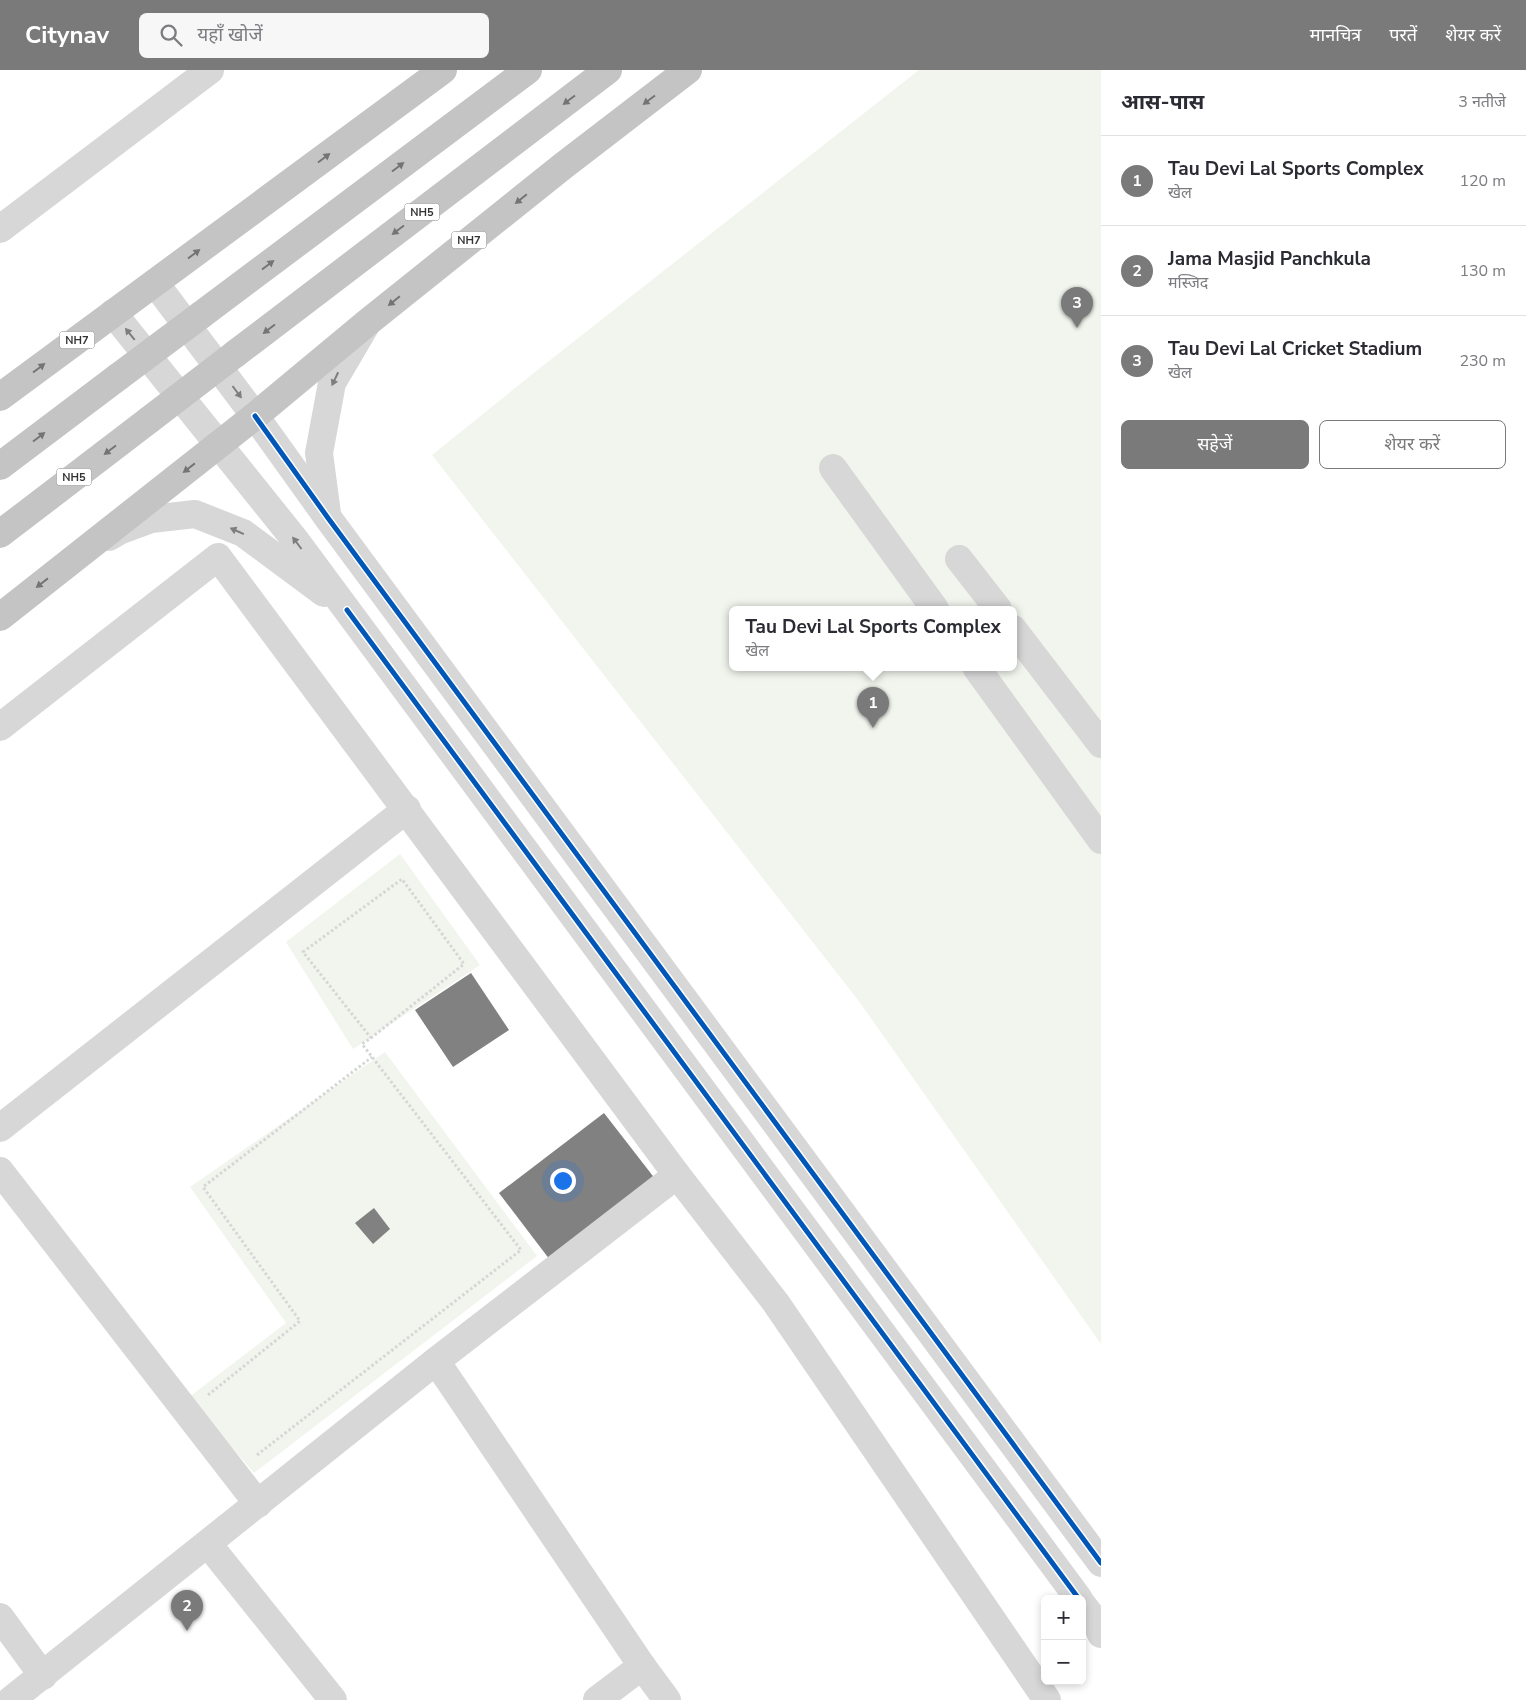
<!DOCTYPE html>
<html lang="hi">
<head>
<meta charset="utf-8">
<style>
  body { margin:0; font-family:"Nunito Sans","Noto Sans Devanagari",sans-serif; background:#f7f7f7; color:#2b2b33 }
  .controls { position:absolute; right:15px; bottom:15px; display:grid; overflow:hidden; border-radius:8px; box-shadow:0 2px 8px #0003 }
  .controls button { width:45px; height:45px; display:grid; place-items:center; padding:0; border:0; border-bottom:1px solid #e1e1e2; background:#fff; color:#2b2b33; font:25px sans-serif }
  .you { position:absolute; left:562px; top:1110px; width:18px; height:18px; margin:-12px; border:4px solid #fff; border-radius:50%; background:#1a73e8; box-shadow:0 0 0 8px #1a73e833 }
  .badge { display:grid; place-items:center; width:32px; height:32px; border-radius:50%; background:#7a7a7a; color:#fff; font-size:16px; font-weight:700 }
  .pin { position:absolute; translate:-50% -41px; filter:drop-shadow(0 1px 2px #0008) }
  .pin::after { content:''; position:absolute; top:26px; width:18px; height:15px; background:inherit; clip-path:polygon(0 0,100% 0,50% 100%) }
  .popup { position:absolute; left:729px; top:536px; width:288px; height:65px; box-sizing:border-box; display:grid; place-content:center; border-radius:8px; background:#fff; filter:drop-shadow(0 1px 4px #0005); font-size:16px; white-space:nowrap; color:#7c7c81 }
  .popup b { font-size:19px; color:#2b2b33 }
  .popup::after { content:''; position:absolute; left:50%; top:100%; margin-left:-10px; border:10px solid transparent; border-top-color:#fff }
  .list { margin:0; padding:0; list-style:none }
  h2 { display:flex; justify-content:space-between; align-items:center; height:65px; margin:0; padding:0 20px; font-size:21px }
  h2 small { font-size:16px; font-weight:400; color:#7c7c81 }
  .list li { display:grid; grid-template-columns:32px 1fr auto; gap:15px; align-items:center; box-sizing:border-box; height:90px; padding:0 20px; border-top:1px solid #e1e1e2 }
  .list b { display:block; font-size:19px; white-space:nowrap }
  .list p { margin:0; font-size:16px; white-space:nowrap; color:#7c7c81 }
  .list em { font-size:16px; font-style:normal; color:#7c7c81 }
  .actions { display:flex; gap:10px; padding:15px 20px }
  .actions a { flex:1; padding:11px 0; border:1px solid #7a7a7a; border-radius:8px; text-align:center; font-size:18px; color:#7a7a7a }
  .actions .main { background:#7a7a7a; color:#fff }
  .icon { flex:none; width:28px; height:28px; fill:none; stroke:currentColor; stroke-width:2; stroke-linecap:round; stroke-linejoin:round }
  .map { position:relative; flex:none; width:1101px; height:1630px; overflow:hidden }
  header { display:flex; align-items:center; gap:30px; box-sizing:border-box; height:70px; padding:0 25px; background:#7a7a7a; color:#fff }
  header strong { font-size:24px }
  nav { display:flex; gap:28px; margin-inline-start:auto; font-size:18px }
  .search { width:350px; height:45px; background:#f7f7f7; display:flex; align-items:center; gap:12px; box-sizing:border-box; padding:0 18px; border-radius:8px; color:#7c7c81; font-size:19px }
  main { display:flex }
  aside { flex:1; background:#fff }
  .map>svg:first-child { display:block }
  .green { fill:#f1f5ed; fill-rule:evenodd }
  .building { fill:#818181 }
  .lines { fill:none; stroke-linecap:round; stroke-linejoin:round }
  .path { stroke:#d6d6d6; stroke-width:3; stroke-dasharray:2.5 2.5; stroke-linecap:butt }
  .minor { stroke:#d7d7d7; stroke-width:28 }
  .highway { stroke:#c4c4c4; stroke-width:28 }
  .highway-bridge { stroke:#c4c4c4; stroke-width:28 }
  .cycleway-casing { stroke:#fff; stroke-width:8 }
  .cycleway { stroke:#0057b8; stroke-width:5 }
  .oneway { fill:#747474 }
  .oneway2 { fill:#7d7d7d }
  .labels { text-anchor:middle; dominant-baseline:central; stroke-width:5; stroke-linejoin:round; paint-order:stroke }
  .shield { fill:#fff; stroke:#707070; stroke-width:1 }
  .shield-label { font-size:11px; font-weight:bold; fill:#333 }
</style>
</head>
<body>
<header>
<strong>Citynav</strong>
<div class="search"><svg class="icon" aria-label="search" viewBox="0 0 24 24"><circle cx="10" cy="10" r="6"/><path d="M15 15l6 6"/></svg>यहाँ खोजें</div>
<nav><a>मानचित्र</a><a>परतें</a><a>शेयर करें</a></nav>
</header>
<main>
<div class="map">
<svg width="1101" height="1630" viewBox="0 0 1101 1630">
  <rect width="100%" height="100%" fill="#fff"/>
  <g class="green">
    <path d="M919,0h182v1274l-243,-344 -426,-545 103,-83zM733,539h280v58h-280z"/>
    <path d="M400,784l80,111 -127,84 -67,-107z"/>
    <path d="M385,982l152,204 -283,217 -65,-76 97,-74 -96,-136z"/>
  </g>
  <g class="building">
    <path d="M471,903l38,57 -56,37 -38,-57z"/>
    <path d="M604,1043l52,67 -106,80 -51,-67z"/>
    <path d="M374,1138l16,21 -17,15 -18,-21z"/>
  </g>
  <g class="lines">
    <g class="path">
      <path d="M208,1325l92,-74 -97,-134 169,-130"/>
      <path d="M257,1385l264,-205 -159,-206 9,-6 93,-74 -62,-85 -99,73 68,86"/>
    </g>
    <g class="minor">
      <path d="M0,159l210,-159"/>
      <path d="M155,213l100,133 73,102 773,1045"/>
      <path d="M113,243l183,228 783,1058"/>
      <path d="M833,398l102,141"/>
      <path d="M327,444l-8,-61 13,-70 34,-58"/>
      <path d="M109,467l12,-7 30,-11 44,-5 48,19 81,60"/>
      <path d="M959,489l39,50"/>
      <path d="M1013,559l88,115"/>
      <path d="M976,597l125,173"/>
      <path d="M0,657l218,-170 459,618 99,128 271,397"/>
      <path d="M0,1058l407,-319"/>
      <path d="M0,1101l258,333"/>
      <path d="M436,1291l206,305 25,34"/>
      <path d="M208,1474l125,156"/>
      <path d="M1082,1534l14,18 5,12"/>
      <path d="M0,1547l43,59"/>
      <path d="M11,1630l425,-339 241,-186"/>
      <path d="M597,1630l45,-34"/>
    </g>
    <g class="highway">
      <path d="M201,245l327,-245"/>
      <path d="M235,284l373,-284"/>
      <path d="M0,327l443,-327"/>
      <path d="M0,396l118,-89"/>
      <path d="M0,464l149,-114"/>
      <path d="M0,547l255,-201 113,-94 195,-156 125,-96"/>
    </g>
    <g class="highway-bridge">
      <path d="M118,307l83,-62"/>
      <path d="M149,350l86,-66"/>
    </g>
    <g class="cycleway-casing">
      <g id="cycleway">
        <path d="M255,346l73,102 773,1045"/>
        <path d="M347,540l732,989"/>
      </g>
    </g>
    <use href="#cycleway" class="cycleway"/>
  </g>
  <defs><path id="oneway-solid" d="M-6-.8H1V-3.2L6.5 0L1 3.2V.8H-6Z" transform="scale(1.25)"/></defs>
  <g class="oneway">
    <use href="#oneway-solid" transform="translate(569 30) rotate(143)"/>
    <use href="#oneway-solid" transform="translate(649 30) rotate(143)"/>
    <use href="#oneway-solid" transform="translate(324 88) rotate(-37)"/>
    <use href="#oneway-solid" transform="translate(398 97) rotate(-37)"/>
    <use href="#oneway-solid" transform="translate(521 129) rotate(141)"/>
    <use href="#oneway-solid" transform="translate(398 160) rotate(143)"/>
    <use href="#oneway-solid" transform="translate(194 184) rotate(-37)"/>
    <use href="#oneway-solid" transform="translate(268 195) rotate(-37)"/>
    <use href="#oneway-solid" transform="translate(394 231) rotate(141)"/>
    <use href="#oneway-solid" transform="translate(269 259) rotate(143)"/>
    <use href="#oneway-solid" transform="translate(39 298) rotate(-37)"/>
    <use href="#oneway-solid" transform="translate(39 367) rotate(-37)"/>
    <use href="#oneway-solid" transform="translate(110 380) rotate(143)"/>
    <use href="#oneway-solid" transform="translate(189 398) rotate(142)"/>
    <use href="#oneway-solid" transform="translate(42 513) rotate(142)"/>
  </g>
  <g class="oneway2">
    <use href="#oneway-solid" transform="translate(130 264) rotate(-129)"/>
    <use href="#oneway-solid" transform="translate(335 309) rotate(115)"/>
    <use href="#oneway-solid" transform="translate(237 322) rotate(53)"/>
    <use href="#oneway-solid" transform="translate(237 461) rotate(-156)"/>
    <use href="#oneway-solid" transform="translate(297 473) rotate(-127)"/>
  </g>
  <g class="labels">
    <g class="shield">
      <rect x="404.5" y="133.5" width="35" height="17" rx="4"/>
      <rect x="451.5" y="161.5" width="35" height="17" rx="4"/>
      <rect x="59.5" y="261.5" width="35" height="17" rx="4"/>
      <rect x="56.5" y="398.5" width="35" height="17" rx="4"/>
    </g>
    <g class="shield-label">
      <text x="422" y="142">NH5</text>
      <text x="469" y="170">NH7</text>
      <text x="77" y="270">NH7</text>
      <text x="74" y="407">NH5</text>
    </g>
  </g>
</svg>
<div class="controls">
<button>+</button>
<button>−</button>
</div>
<div class="you"></div>
<div class="pin badge" style="left:873px;top:658px">1</div>
<div class="popup"><b>Tau Devi Lal Sports Complex</b>खेल</div>
<div class="pin badge" style="left:187px;top:1561px">2</div>
<div class="pin badge" style="left:1077px;top:258px">3</div>
</div>
<aside>
<h2>आस-पास<small>3 नतीजे</small></h2>
<ul class="list">
<li><span class="badge">1</span><div><b>Tau Devi Lal Sports Complex</b><p>खेल</p></div><em>120 m</em></li>
<li><span class="badge">2</span><div><b>Jama Masjid Panchkula</b><p>मस्जिद</p></div><em>130 m</em></li>
<li><span class="badge">3</span><div><b>Tau Devi Lal Cricket Stadium</b><p>खेल</p></div><em>230 m</em></li>
</ul>
<div class="actions"><a class="main">सहेजें</a><a>शेयर करें</a></div>
</aside>
</main>
</body>
</html>
